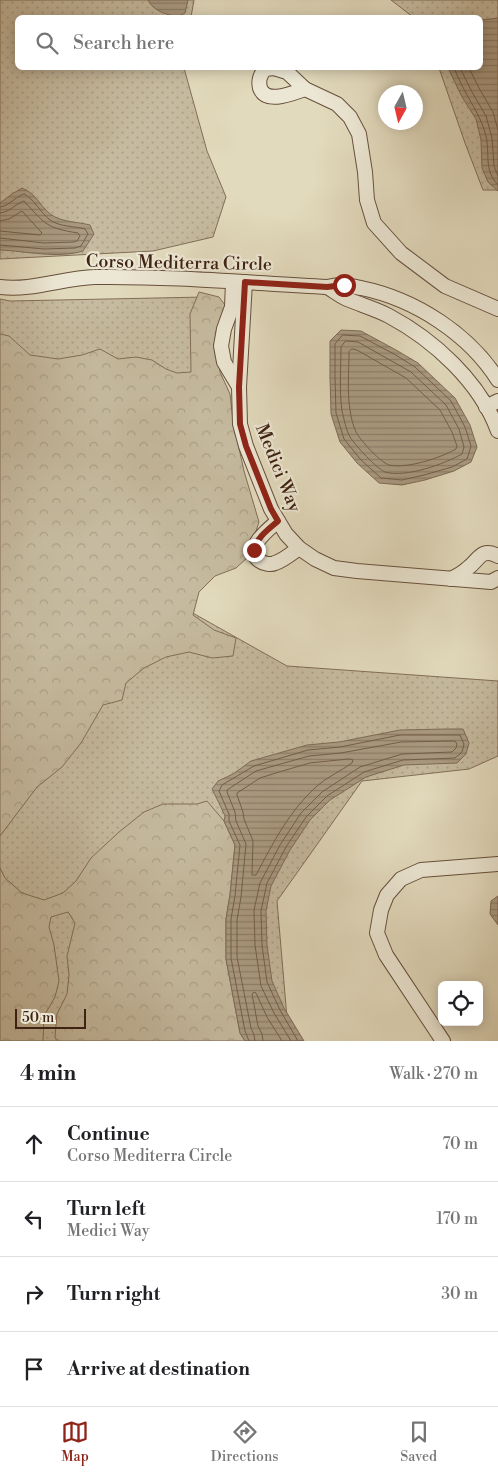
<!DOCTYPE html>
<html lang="en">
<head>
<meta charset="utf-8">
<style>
  body { margin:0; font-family:"Libre Bodoni",serif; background:#f2f2f2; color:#202124 }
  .controls { position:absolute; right:15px; bottom:15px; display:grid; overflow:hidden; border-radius:8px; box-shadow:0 2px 12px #0003 }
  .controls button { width:45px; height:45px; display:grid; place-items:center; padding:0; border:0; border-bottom:1px solid #e0e0e0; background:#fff; color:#202124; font:25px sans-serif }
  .compass { position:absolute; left:378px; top:85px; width:45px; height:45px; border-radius:50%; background:#fff; box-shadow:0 2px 12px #0003; rotate:188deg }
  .scale { position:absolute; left:15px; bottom:12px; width:71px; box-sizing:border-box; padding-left:5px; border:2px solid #3e2212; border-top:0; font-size:14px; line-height:18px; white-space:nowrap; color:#3e2212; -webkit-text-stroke:4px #ece7d4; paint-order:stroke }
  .stop { position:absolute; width:15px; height:15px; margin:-11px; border:4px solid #8f2418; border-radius:50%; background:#fff }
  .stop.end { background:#8f2418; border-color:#fff; box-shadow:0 1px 5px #0008 }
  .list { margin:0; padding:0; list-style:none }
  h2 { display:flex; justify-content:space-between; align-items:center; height:65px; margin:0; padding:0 20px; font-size:21px }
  h2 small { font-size:16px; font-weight:400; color:#757577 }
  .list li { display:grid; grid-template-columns:32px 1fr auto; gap:15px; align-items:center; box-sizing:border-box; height:75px; padding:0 20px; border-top:1px solid #e0e0e0 }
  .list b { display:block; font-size:19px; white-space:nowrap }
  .list p { margin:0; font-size:16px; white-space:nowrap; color:#757577 }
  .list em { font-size:16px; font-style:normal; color:#757577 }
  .icon { flex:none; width:28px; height:28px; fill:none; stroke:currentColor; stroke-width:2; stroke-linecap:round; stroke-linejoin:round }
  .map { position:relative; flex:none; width:498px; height:1041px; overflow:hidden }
  .search { position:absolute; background:#fff; box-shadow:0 2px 12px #0003; left:15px; right:15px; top:15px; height:55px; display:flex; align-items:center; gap:12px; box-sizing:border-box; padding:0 18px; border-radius:8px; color:#757577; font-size:19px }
  .sheet { height:365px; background:#fff }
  nav { display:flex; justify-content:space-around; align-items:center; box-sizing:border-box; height:70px; border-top:1px solid #e0e0e0; background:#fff; font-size:14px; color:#757577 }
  nav a { display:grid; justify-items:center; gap:2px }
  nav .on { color:#8f2418 }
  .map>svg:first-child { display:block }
  .grass { fill:url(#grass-dots); stroke:#826e59 }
  .forest { fill:url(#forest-crowns); stroke:#826e59 }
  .water { fill:url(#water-rules); stroke:#7f6b56 }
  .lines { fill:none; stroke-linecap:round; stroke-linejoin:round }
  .shore { stroke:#745e4a; stroke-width:1 }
  .minor-casing { stroke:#67503d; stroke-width:16 }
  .minor { stroke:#ece7d4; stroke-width:14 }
  .route { stroke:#8f2418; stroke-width:6 }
  .labels { text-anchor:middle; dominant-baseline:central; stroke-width:4.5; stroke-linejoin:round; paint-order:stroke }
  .street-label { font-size:18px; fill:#3e2212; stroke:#ece7d4 }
</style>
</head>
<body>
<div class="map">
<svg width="498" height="1041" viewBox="0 0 498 1041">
  <defs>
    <pattern id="grass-dots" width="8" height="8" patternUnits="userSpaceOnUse" patternTransform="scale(1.25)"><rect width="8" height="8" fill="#c6bba0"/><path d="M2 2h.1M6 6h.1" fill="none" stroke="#aba089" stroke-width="1.8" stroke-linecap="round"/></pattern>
    <pattern id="forest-crowns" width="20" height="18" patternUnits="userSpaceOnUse" patternTransform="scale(1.25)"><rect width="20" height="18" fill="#c6bba0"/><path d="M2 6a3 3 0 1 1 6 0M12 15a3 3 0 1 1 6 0" fill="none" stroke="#aba089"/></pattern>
    <pattern id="water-rules" width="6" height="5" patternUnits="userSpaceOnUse" patternTransform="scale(1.25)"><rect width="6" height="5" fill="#aa9b83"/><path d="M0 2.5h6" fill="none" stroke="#8c7e6a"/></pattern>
  </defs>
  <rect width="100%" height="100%" fill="#e2dabd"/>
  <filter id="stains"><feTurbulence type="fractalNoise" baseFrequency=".004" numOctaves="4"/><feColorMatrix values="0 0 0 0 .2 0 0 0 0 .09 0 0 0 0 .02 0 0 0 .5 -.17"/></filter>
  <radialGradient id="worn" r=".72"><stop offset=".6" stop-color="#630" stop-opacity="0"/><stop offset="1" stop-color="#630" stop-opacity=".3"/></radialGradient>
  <g class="grass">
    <path d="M0,0h194l-3,17 -173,1v50h166l23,83 19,46 -13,40 -60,14 -153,8z"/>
    <path d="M391,0h107v190h-15l-18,-47 -26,-75h41v-50l-67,-1z"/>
    <path d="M205,297l-39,301 121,68 211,15v75l-29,13 -107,12 -85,120 12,140h-289v-742l10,2z"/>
  </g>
  <g class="forest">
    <path d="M199,292l20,5 6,8 -8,38 3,29 10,22 3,27 11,50 15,51 -12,36 -11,10 -21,8 -16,16 -6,23 21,15 22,8 -3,18 -21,2 -23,-6 -23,5 -22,11 -18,15 -4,17 -19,5 -22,38 -19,24 -25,20 -37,49v-502l9,2 21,19 28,4 24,-4 18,-6 18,10 18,-2 16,3 14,9 11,4 14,-1 -1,-58z"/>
    <path d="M207,801l17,20 11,24 -5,50 -4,24v40l14,74 5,8h-188l-2,-4 2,-23 10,-20 2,-19 -2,-19 8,-33 -7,-11 -17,5 -2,10 5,18 5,36 -4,16 -11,19 -1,25h-43v-173l5,10 17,15 22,7 19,-7 13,-12 15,-23 28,-26 25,-20 19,-8h34z"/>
  </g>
  <g class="water">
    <path d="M148,0h40l-3,13 -8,4c-11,-3 -24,-6 -29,-17z"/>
    <path d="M498,18v173l-10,-9 -6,-14 -1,-28 -5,-21 -14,-22 -14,-29h32l1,-48z"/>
    <path d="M22,188c16,6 19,22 33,29 10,5 23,5 35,8l4,9 -11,17c-27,8 -56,0 -83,-1v-47l12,-9z"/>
    <path d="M341,330l20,1 35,19 22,13 37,35 15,27 7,22 -6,15 -17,9 -29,9 -23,5 -23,-2 -22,-20 -17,-21 -9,-28 -1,-37v-36z"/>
    <path d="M446,729h17l6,14 -3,11 -9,9 -53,2 -38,12 -36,23 -20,20 -20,30 -19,36 -5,25 1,34 5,36 12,27 20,33h-59l-5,-8 -14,-74v-40l4,-24 5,-50 -11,-24 1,-5 -6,-13 -7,-14 6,-8 15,-7 18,-13 56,-16 32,-3 61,-12z"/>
    <path d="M498,896v29l-8,-11 1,-13z"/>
  </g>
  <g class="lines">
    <g class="shore">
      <path d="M454,68c4,9 8,18 13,27 9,16 17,29 20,46 2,18 -2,30 11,44"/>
      <path d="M460,68l12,24 14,24 6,22 2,28 4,10"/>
      <path d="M469,68l10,20 14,24 5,18"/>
      <path d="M0,207c9,-1 15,-10 24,-13 9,4 17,19 26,26 10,7 24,6 35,9l3,5 -7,12 -6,2 -31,1 -44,-4"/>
      <path d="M0,213c10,-1 15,-9 24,-12 21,23 22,27 54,32l2,3 -3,5 -3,1 -30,1 -44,-5"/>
      <path d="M0,221l9,-2 13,-8 20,22 -2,2 -40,-4"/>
      <path d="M343,335l17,1 34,18 21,13 36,34 14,26 6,19 -4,13 -15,8 -28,8 -22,5 -21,-2 -20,-18 -17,-21 -8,-26 -1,-36v-33z"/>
      <path d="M346,341l12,1 53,30 35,33 13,24 5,18 -2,7c-18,10 -56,24 -77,18 -8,-3 -30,-27 -35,-35 -4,-7 -6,-18 -8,-26 -3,-21 -1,-43 -1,-64z"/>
      <path d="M352,349l5,1 49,28 34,32 12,22 5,14 -1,3c-16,9 -49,20 -67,16 -9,-3 -29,-25 -33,-33 -3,-6 -5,-15 -6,-22 -3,-19 -1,-39 -1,-58z"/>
      <path d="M350,759l3,1 -1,3c-11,8 -25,14 -35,23 -28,25 -44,57 -61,89h-4l1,-34 -9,-22 -1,-7 -6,-17v-2l23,-15 19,-6 31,-9z"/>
      <path d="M249,1041l-4,-10 -14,-73v-39l4,-23 5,-51 -11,-24v-7l-10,-23 3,-6 32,-19 54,-16 32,-3 60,-12h60l4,9 -2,8 -7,6 -52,2 -39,12 -37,24 -21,21 -20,30 -19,36 -6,28 1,34 5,37 13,28 18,31"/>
      <path d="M255,1041l-1,-6 -3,-7 -14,-71v-37l4,-23 5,-53 -10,-23 -1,-9 -8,-20v-2l29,-19 53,-15 32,-3 60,-11 54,-1 2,3 -1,4 -4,4 -50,2 -42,13 -38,25 -21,21 -21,32 -20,38 -6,27 1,35 6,41 13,27 17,28"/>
      <path d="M263,1041l-1,-7 -4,-8 -6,-32 2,-2 2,1 11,24 15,24"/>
    </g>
    <g class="minor-casing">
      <g id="minor">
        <path d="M274,68l13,4 18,17 32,15 13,13 9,17 6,38 2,28 7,23 27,30 44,33 53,23"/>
        <path d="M274,68l-9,1c-5,6 -7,11 -5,19 6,17 33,5 45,1"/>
        <path d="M233,282l-1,25 -8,22 -3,17 3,16 15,25"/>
        <path d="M245,282l-6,105 1,37 6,22 25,63 15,25 13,14 16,11 19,9 23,3 134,11 7,-4"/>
        <path d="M0,287c32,4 63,-9 95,-10 77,-1 155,6 232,10 5,-1 10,-2 15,-2 7,0 13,2 19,3 54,11 108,46 137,92"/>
        <path d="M327,287c7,4 13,9 20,12 14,6 29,10 42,17 45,24 91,66 109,115"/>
        <path d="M486,407l12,-6"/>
        <path d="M278,521c-9,8 -36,28 -18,40 4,3 11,4 15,2 9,-3 17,-10 24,-15"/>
        <path d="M451,579c6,-3 12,-6 17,-11 11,-8 13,-21 30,-12"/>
        <path d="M443,1041l-57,-86 -9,-22 4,-23 6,-15 14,-16 20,-9 77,-6"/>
      </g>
    </g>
    <use href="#minor" class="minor"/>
  </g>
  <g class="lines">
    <path class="route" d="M254,550c3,-13 15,-21 24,-29l-7,-12 -25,-63 -6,-22 -1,-37 6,-105 82,5 17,-2"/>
  </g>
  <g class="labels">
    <g class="street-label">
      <text transform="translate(179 263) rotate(1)">Corso Mediterra Circle</text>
      <text transform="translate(278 468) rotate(68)">Medici Way</text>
    </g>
  </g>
  <rect width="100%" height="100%" filter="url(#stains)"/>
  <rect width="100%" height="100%" fill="url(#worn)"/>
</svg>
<div class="controls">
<button><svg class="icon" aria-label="locate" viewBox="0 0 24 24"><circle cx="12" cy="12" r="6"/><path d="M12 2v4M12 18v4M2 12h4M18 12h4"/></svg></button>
</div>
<svg class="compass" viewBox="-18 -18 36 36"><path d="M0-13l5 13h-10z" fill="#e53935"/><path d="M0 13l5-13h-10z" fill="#757577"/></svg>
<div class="scale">50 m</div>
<div class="stop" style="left:344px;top:285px"></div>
<div class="stop end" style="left:254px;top:550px"></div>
<div class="search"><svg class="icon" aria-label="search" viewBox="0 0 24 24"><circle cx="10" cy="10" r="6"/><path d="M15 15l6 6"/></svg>Search here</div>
</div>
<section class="sheet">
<h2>4 min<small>Walk · 270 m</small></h2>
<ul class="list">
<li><svg class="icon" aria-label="ahead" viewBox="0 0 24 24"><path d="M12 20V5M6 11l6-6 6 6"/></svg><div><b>Continue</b><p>Corso Mediterra Circle</p></div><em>70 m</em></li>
<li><svg class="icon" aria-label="left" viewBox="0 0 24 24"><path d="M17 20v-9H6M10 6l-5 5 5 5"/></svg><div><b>Turn left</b><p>Medici Way</p></div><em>170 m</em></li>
<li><svg class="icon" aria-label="right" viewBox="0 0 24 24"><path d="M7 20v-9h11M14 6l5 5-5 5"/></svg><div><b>Turn right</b></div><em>30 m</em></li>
<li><svg class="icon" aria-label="arrive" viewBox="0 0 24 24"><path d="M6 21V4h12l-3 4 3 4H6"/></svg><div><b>Arrive at destination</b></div></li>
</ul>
</section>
<nav>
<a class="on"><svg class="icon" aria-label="map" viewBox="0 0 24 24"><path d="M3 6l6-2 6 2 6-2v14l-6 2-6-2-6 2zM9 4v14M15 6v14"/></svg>Map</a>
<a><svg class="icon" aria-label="directions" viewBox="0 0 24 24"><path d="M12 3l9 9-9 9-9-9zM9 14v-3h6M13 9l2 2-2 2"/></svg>Directions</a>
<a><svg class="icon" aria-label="saved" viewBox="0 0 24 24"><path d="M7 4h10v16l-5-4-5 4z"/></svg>Saved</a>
</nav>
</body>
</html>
